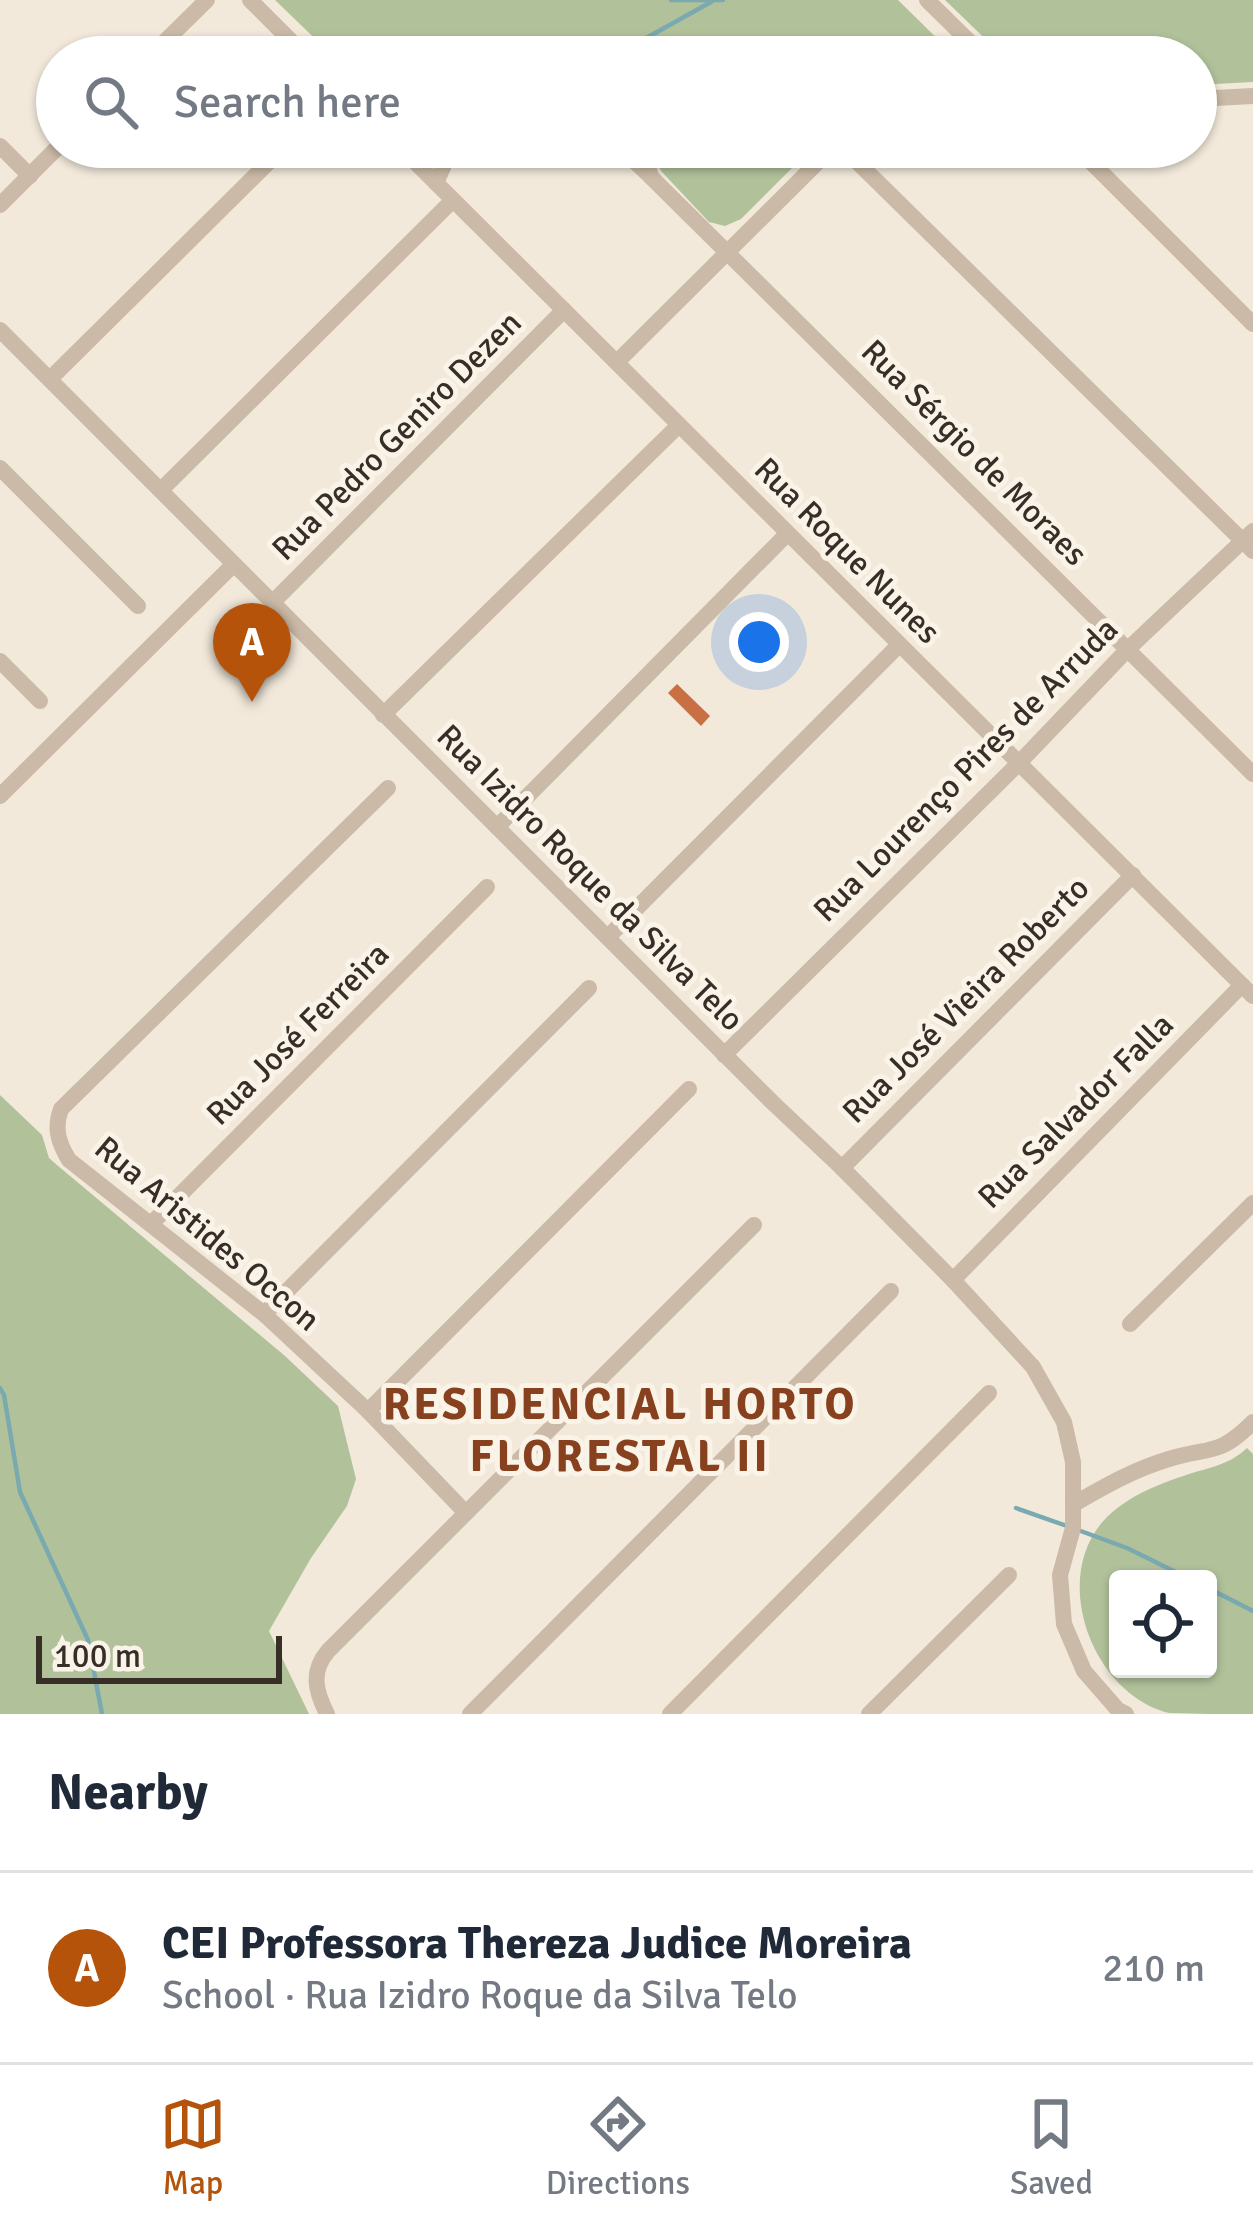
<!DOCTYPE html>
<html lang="en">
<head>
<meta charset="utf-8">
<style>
  body { margin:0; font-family:Signika,sans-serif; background:#f6f6f7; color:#1f2937 }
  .controls { position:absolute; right:36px; bottom:36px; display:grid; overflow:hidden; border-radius:12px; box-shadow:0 3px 9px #0004 }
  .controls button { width:108px; height:108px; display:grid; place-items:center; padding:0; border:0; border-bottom:3px solid #e0e1e3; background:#fff; color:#1f2937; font:60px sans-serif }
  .scale { position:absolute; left:36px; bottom:30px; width:246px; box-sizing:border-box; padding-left:12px; border:6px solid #372e28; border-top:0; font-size:33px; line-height:42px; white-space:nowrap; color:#372e28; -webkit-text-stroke:9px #faf3e8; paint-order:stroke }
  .you { position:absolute; left:759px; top:642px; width:42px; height:42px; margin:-30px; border:9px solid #fff; border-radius:50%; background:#1a73e8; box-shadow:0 0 0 18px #1a73e833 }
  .badge { display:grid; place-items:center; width:78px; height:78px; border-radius:50%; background:#b45309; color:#fff; font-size:39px; font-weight:700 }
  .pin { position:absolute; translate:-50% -99px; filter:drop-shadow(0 3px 6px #0008) }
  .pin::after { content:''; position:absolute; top:63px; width:42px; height:36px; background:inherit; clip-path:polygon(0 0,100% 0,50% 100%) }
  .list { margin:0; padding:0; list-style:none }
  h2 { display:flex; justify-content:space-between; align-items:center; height:156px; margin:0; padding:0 48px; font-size:51px }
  h2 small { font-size:39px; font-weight:400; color:#747a83 }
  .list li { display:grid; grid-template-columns:78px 1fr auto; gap:36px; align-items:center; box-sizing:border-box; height:192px; padding:0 48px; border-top:3px solid #e0e1e3 }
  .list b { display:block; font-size:45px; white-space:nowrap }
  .list p { margin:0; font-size:39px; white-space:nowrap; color:#747a83 }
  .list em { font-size:39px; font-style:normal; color:#747a83 }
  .icon { flex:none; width:66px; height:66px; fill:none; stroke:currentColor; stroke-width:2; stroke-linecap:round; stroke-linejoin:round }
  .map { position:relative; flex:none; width:1253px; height:1714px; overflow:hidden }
  .search { position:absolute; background:#fff; box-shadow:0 3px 9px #0004; left:36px; right:36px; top:36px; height:132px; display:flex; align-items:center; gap:30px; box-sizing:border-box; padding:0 42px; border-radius:66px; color:#747a83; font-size:45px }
  .sheet { height:348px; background:#fff }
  nav { display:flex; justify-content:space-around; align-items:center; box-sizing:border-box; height:168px; border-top:3px solid #e0e1e3; background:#fff; font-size:33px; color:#747a83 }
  nav a { display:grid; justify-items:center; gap:6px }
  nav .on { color:#b45309 }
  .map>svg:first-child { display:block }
  .green { fill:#b1c29b; fill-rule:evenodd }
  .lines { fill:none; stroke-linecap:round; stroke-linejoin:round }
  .stream { stroke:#7aa9b0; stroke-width:4.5 }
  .building { fill:#c87043 }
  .minor { stroke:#cbbaa7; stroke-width:16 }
  .labels { text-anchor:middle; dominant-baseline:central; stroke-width:10; stroke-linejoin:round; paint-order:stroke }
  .street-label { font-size:33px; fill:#372e28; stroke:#faf3e8 }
  .district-label { font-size:45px; font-weight:bold; letter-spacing:3px; fill:#87411f; stroke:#faf3e8 }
</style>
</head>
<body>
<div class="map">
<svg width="1253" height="1714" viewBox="0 0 1253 1714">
  <rect width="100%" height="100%" fill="#f2e9db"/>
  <g class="green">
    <path d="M275,0h623l58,57h-622z"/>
    <path d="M945,0h308v82l-57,3v-28h-192z"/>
    <path d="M654,147h148l-3,14 -58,58 -16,7 -16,-4 -47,-50 -9,-13z"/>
    <path d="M0,1095l42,40 7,23 8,7 228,191 53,50 18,73 -9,27 -36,52 -42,73 40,83h-309z"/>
    <path d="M1247,1448l6,6v260c-26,0 -58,0 -84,-1 -77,-19 -121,-137 -62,-196 23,-22 52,-33 82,-43 22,-7 40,-9 58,-26zM1118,1579h90v90h-90z"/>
  </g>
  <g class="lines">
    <g class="stream">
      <path d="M671,0h52"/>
      <path d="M612,57l99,-55"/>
      <path d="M0,1388l4,7 16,97 68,148 14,74"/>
      <path d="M1016,1508l51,18"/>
      <path d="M1078,1530l49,18 63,31"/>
      <path d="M1208,1588l45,23"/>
    </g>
  </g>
  <path class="building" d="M677,684l33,32 -9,10 -33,-33z"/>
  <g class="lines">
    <g class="minor">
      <path d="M250,0l57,57"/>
      <path d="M927,0l58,57"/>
      <path d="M149,57l58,-57"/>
      <path d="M1196,99l57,-3"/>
      <path d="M0,146l30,30"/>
      <path d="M400,147l853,849"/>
      <path d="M619,147l32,30 -8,-30"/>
      <path d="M842,147l411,404"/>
      <path d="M1076,147l177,177"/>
      <path d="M651,177l602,597"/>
      <path d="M436,183l16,-36"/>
      <path d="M0,205l58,-58"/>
      <path d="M0,330l772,772 70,66 111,112 80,87 9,16 22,39 9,40v66l-13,47 4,49 20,47 34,39 8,4"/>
      <path d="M617,362l216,-215"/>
      <path d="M50,379l234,-232"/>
      <path d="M0,468l138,138"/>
      <path d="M161,490l291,-289"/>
      <path d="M272,603l292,-293"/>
      <path d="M0,661l40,40"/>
      <path d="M383,715l296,-290"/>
      <path d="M388,788l-327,321c-7,19 -3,33 8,51l195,154 104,97 98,102"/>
      <path d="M0,796l233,-231"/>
      <path d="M497,827l290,-293"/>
      <path d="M608,937l291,-292"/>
      <path d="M724,1055l295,-292 109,-114 125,-118"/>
      <path d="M842,1168l291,-293"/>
      <path d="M152,1223l335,-336"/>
      <path d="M953,1280l289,-295"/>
      <path d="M264,1314l325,-326"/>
      <path d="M1130,1324l123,-121"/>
      <path d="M368,1411l321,-322"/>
      <path d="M1074,1504c31,-18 61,-35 95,-45 42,-13 49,-2 84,-37"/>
      <path d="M327,1714c-11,-22 -17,-42 1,-63l426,-426"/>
      <path d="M470,1714l421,-423"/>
      <path d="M670,1714l319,-321"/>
      <path d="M869,1714l140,-139"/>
    </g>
  </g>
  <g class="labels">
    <g class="street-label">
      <text transform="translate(397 436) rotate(-45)">Rua Pedro Geniro Dezen</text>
      <text transform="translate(974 453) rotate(45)">Rua Sérgio de Moraes</text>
      <text transform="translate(847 551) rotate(45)">Rua Roque Nunes</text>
      <text transform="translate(966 770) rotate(-45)">Rua Lourenço Pires de Arruda</text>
      <text transform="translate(590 878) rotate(45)">Rua Izidro Roque da Silva Telo</text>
      <text transform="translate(966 1000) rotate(-45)">Rua José Vieira Roberto</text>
      <text transform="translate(298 1034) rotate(-45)">Rua José Ferreira</text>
      <text transform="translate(1076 1111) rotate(-45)">Rua Salvador Falla</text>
      <text transform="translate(207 1234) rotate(40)">Rua Aristides Occon</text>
    </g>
    <g class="district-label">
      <text x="620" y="1404">RESIDENCIAL HORTO<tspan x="620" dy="52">FLORESTAL II</tspan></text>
    </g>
  </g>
</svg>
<div class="controls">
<button><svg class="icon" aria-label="locate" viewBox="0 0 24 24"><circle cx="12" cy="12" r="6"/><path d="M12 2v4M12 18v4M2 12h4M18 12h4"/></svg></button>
</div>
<div class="scale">100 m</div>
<div class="you"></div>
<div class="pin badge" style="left:252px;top:702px">A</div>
<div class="search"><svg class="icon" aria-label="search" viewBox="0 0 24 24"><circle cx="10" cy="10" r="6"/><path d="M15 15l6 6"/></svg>Search here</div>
</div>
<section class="sheet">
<h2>Nearby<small></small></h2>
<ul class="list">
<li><span class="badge">A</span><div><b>CEI Professora Thereza Judice Moreira</b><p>School · Rua Izidro Roque da Silva Telo</p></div><em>210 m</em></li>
</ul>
</section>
<nav>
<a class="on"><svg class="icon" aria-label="map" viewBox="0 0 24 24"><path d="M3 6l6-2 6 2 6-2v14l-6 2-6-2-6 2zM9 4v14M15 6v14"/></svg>Map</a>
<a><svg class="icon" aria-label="directions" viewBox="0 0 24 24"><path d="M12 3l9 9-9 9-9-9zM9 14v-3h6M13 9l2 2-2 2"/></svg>Directions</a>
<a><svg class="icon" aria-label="saved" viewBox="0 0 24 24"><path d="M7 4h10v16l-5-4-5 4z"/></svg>Saved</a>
</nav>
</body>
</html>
